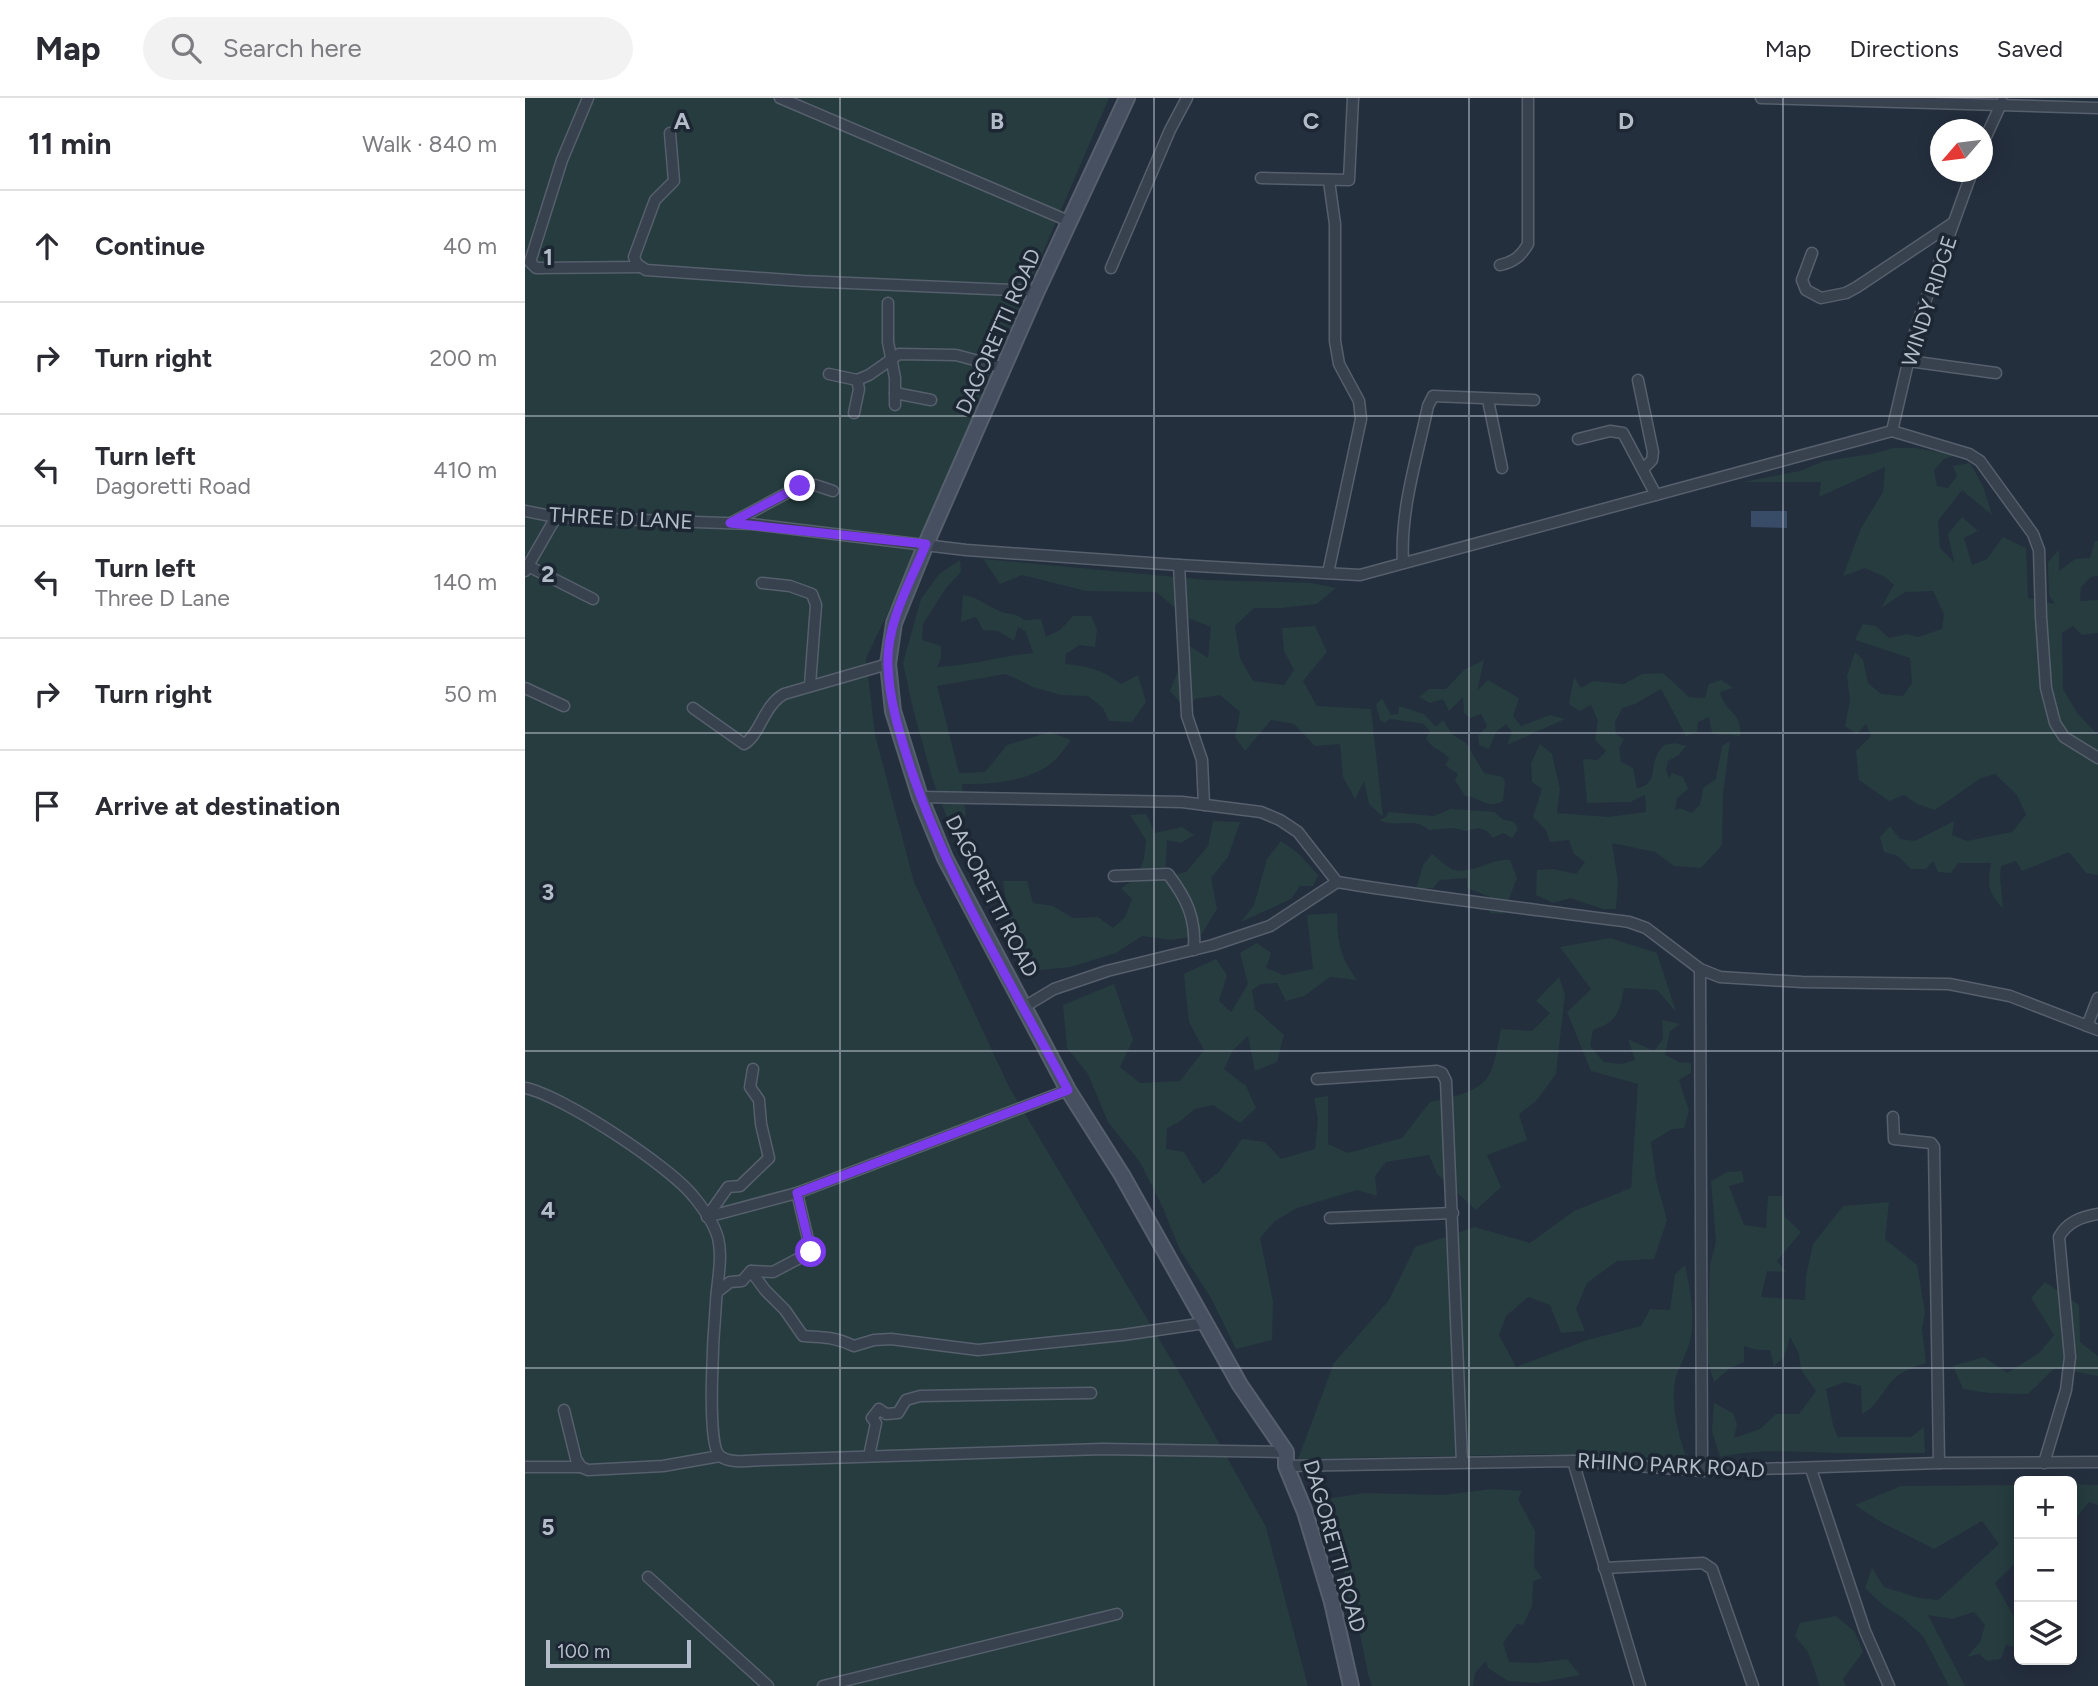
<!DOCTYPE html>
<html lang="en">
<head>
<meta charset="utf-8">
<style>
  body { margin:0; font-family:Figtree,sans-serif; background:#f2f2f3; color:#2b2b33 }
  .controls { position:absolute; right:21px; bottom:21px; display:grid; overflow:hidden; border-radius:10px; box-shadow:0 4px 18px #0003 }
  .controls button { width:63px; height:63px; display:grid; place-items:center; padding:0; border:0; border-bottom:2px solid #e1e1e2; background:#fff; color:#2b2b33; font:35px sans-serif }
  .compass { position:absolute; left:1405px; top:21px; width:63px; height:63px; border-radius:50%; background:#fff; box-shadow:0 4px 18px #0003; rotate:242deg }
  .scale { position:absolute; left:21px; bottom:18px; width:145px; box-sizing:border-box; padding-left:7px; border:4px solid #b4bcc9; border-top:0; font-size:19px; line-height:24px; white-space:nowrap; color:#b4bcc9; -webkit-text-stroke:5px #1d2633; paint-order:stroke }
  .stop { position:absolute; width:21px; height:21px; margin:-16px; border:5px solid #7c3aed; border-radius:50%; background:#fff }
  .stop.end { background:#7c3aed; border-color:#fff; box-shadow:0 2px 7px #0008 }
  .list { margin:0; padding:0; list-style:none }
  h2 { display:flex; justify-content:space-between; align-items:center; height:91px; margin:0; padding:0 28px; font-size:30px }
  h2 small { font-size:23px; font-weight:400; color:#7c7c81 }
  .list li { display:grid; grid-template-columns:46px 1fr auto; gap:21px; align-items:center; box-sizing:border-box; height:112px; padding:0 28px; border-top:2px solid #e1e1e2 }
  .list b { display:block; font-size:26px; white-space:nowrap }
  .list p { margin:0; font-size:23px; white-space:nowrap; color:#7c7c81 }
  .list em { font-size:23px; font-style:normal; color:#7c7c81 }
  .icon { flex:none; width:38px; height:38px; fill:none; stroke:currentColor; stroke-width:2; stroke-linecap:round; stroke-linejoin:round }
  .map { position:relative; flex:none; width:1573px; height:1588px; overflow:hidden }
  header { display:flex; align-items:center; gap:42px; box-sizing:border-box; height:98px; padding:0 35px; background:#fff; border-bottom:2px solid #e1e1e2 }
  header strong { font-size:33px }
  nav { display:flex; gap:38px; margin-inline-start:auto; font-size:24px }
  .search { width:490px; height:63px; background:#f2f2f3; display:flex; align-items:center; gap:18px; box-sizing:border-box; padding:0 24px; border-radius:38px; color:#7c7c81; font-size:26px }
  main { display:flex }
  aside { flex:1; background:#fff }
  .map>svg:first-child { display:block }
  .green { fill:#263c3f }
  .water { fill:#394c67 }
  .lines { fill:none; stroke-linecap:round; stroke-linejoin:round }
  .minor-casing { stroke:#565f6c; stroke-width:13 }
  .secondary-casing { stroke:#565f6c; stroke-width:18 }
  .minor { stroke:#38414e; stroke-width:10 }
  .secondary { stroke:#465061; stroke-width:14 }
  .route { stroke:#7c3aed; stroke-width:9 }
  .grid { fill:none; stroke:#b4bcc9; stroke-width:2; stroke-opacity:0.55 }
  .labels { text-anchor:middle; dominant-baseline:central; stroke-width:7; stroke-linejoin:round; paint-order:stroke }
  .street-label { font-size:21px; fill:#b4bcc9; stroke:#1d2633 }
  .grid-label { font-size:23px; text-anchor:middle; font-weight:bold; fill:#b4bcc9; stroke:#1d2633; stroke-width:7; stroke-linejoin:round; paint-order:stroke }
</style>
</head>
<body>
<header>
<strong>Map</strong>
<div class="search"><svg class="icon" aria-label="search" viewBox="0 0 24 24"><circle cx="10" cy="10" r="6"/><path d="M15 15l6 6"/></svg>Search here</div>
<nav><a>Map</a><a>Directions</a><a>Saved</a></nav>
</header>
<main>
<aside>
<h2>11 min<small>Walk · 840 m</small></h2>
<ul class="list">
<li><svg class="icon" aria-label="ahead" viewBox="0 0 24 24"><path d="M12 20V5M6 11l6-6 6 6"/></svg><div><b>Continue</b></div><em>40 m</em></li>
<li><svg class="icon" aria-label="right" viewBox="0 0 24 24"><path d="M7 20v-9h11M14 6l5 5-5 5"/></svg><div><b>Turn right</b></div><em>200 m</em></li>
<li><svg class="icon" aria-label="left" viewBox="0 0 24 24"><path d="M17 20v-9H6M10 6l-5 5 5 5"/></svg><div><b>Turn left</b><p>Dagoretti Road</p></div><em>410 m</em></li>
<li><svg class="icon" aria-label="left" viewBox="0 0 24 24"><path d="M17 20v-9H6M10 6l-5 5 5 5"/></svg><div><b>Turn left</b><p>Three D Lane</p></div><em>140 m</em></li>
<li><svg class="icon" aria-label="right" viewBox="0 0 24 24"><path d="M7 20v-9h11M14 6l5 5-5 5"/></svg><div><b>Turn right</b></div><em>50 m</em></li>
<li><svg class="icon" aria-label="arrive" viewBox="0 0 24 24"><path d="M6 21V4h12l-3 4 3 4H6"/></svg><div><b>Arrive at destination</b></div></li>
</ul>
</aside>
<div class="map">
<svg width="1573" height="1588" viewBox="0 0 1573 1588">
  <rect width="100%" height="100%" fill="#242f3e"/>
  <g class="green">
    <path d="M0,0h584l-214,500 -29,60 9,77 39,147 95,205 178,299 79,141 42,159h-783z"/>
    <path d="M1368,350h22l42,7 -13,4 -10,11 3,16 11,2 9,-12 -4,-10 17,-3 13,23 9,29 -30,-25 -24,31 2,27 14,14 -6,-28 14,-17 16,14 -14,7 8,27 15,-6 16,-22 23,11 2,50 27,6 -6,-9 -1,-33 11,-12v21l16,-12 15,-1 5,-17h3v35l-7,1 -10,10 -1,14 18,-1v33l-16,2 -9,-9 -11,7 1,56 15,25 20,21v140l-12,-2 -17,-21 -47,19 -6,-10 -15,5 -1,11 3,31c-16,-16 -15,-24 -12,-45h-33l-7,10 -13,-1 -5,-11 -7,8h-15l-13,-13 -14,-4 -4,-15 10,-11 10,13 15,2 39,-20 -2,14 15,6 45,-9 14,-17 -9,-20 -22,-21 -14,4 -46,32 -18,-6 -13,-9 -15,6 -30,-21 -3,-29 15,-15 -5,-12 -9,10 -12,-8 5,-25 -3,-25 8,-24 8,8 5,23 13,11 22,2 9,-13 -2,-25 -55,-18 8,-16 13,2 13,12 18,-4 11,3 24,-8 2,-15 -11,-23 -28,1 -24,16 13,-23 -9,-8 -20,-9 -22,8 18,-48 22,-36 2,-25 -66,30 2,-15h-78l57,-11 24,-10 48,-7z"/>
    <path d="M458,461l224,21 105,3 24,5 -19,16 -36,4h-27l-19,18 5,32 13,23 31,4 10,-15 -10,-19 -2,-23 33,-2 12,26 -24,29 14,25 54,3 12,108 -14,-13 -5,-23 -9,18 -12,-22 -3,-33 -25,2 -21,-22 -23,-4 -26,31 -10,-14 5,-25 -20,-17 -25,4 -8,11 -17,-19 18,-46 20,13 3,-31 -23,-9 -32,-26 -70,-1 -64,-16 -22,9z"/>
    <path d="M435,462l1,12 -15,16 -23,36 -1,16 19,6v12l-4,9c33,-1 63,-11 96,-14l-7,-21 -8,-5 -4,14 -16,-10 -15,-1 -7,-13 -15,5 2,-27c16,2 25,12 39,17 10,3 14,1 22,8l17,-1 5,18 14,-7 13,-14h18l6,13 -2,18 -16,-2 -13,9 -1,10c22,2 39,6 56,20l17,-9 8,27 -14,20 -23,-1 -6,-13 -15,-12 -27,-1 -28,-8 -27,-13 -69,12 22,87 26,-1 22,-27 43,-13 21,8c-6,8 -13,19 -22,25 -24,17 -58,19 -87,19l4,31 -15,13 -18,-47 -20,-72 -10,-46 18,-64 18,-25z"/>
    <path d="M959,562l-7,31 11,-11 31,18 -6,18 8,10 29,-11 15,4 -58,26 5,-13 -6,-8 -10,8 -7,17 -10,-4 -1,-9 9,-10 -6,-12 -11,4 -6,-5 -1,-16 -14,14 -6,-12 -13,4 -11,-6 10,-8h17l18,-19z"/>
    <path d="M1138,575l26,24 16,1 4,-14 12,-4 12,8 -13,4c4,20 23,20 20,44 -10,-2 -18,0 -28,-3l-3,-16 -11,5 -1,10 -11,4 -25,-47 -26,15 -13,4 -7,14 1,12 8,5 -5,9 2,14 12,6 4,20c20,-3 13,-19 20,-33 1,-4 5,-7 7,-10l11,-2 11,3 -7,9 -11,6 -2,9 3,9 3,-6 11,4 5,12 -11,9 -2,12 5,-2 12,5 8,-8 3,-17 13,-9 6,-33 8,-5 -7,54 -1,50 -21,23 -27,-2 -19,-14 -43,-9 6,40 -2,26h-13l-33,-11 -17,5 -17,-8 1,-25 17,-1 22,5 9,-12 -11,-8 -5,-14 -19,2 -4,-12 -13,-13 9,-28 -10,-7 -1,-19 9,-19 12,10 8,35 -3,24 51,4 38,-5 -1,-17 -15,7 -43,1 -4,-44 15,1 8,-9 -11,-11 3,-19 -7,-16 -11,6 -11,-7 5,-27 7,11 12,-7 31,3 18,-10z"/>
    <path d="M857,600l9,17 7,-1 1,-8 25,8 12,13 7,-7 9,14 14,9 18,30 19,4 2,6 -2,18c-16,9 -23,-4 -38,-5l-10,-16 3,-6 -13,-9 4,-6c-6,-10 -16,-8 -23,-21l4,-7 -5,-6 -5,-2 -31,-4 -4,4 -5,-3 -4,-15z"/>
    <path d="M926,711l44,3 7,7 12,3 4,7 -6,9 -9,-5 -10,5 -6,-7 -8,-3 -13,3 -13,-3 -24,2c-15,-14 -33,-1 -50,-10l7,-3 2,-5 46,4z"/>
    <path d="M621,716l9,19 27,-6 12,8 -13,8 -14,-3 -2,36 21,-4 22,-26 5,-25 27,1 -12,35 -17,21 6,31 -16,26 -30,5 -29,-4 -26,17 -45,14 -41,4c-15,-29 -23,-57 -27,-90h24l6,22 20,3 20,12 25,-1 15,11 12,-11 7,-18 -11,-11 16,-10 7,-20 2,-18 -16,-25z"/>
    <path d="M756,743l17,12 20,22 -5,11h-13l-9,13 -50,23 13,-17 13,-46z"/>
    <path d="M907,756c6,5 16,14 23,16 20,4 35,-12 55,-10l7,18 -14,36 -13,-1v-16l-23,-9v-10l-27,2 -7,8 -17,1 7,-24z"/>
    <path d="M812,815c1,30 2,42 20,67l-27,-3 -26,19 -18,5 -9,-18 -16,1 -9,6 3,19 29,26 -7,27 -22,9 -7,-35 -15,14 -9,19 22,17 10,22 -16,15 -27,-18 -18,4 -16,13 -12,6 -1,21 18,3 19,32 16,-12 23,-33 23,3 16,17 34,-10 3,-30 -4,-21 14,-2v48l20,9 54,-15 28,-36c18,-4 45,-8 57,-24 8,-10 11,-36 14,-49l31,2 18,-18 -14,-12 23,-24 6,17 -9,80 -20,27 -17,13 8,26 -40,15 14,32 -25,23 -39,-36 -8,-19 -43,7 -11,14 2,20 -20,-6 -60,18 -22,13 -15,17 13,63 -1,39 -36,9 -25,-51 -31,-48 -18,-44 -22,-44 -32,-40 -20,-48 -21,-26 -4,-43 51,-21 19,56 -13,27 20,16 40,-2 24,-31 -15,-28 -5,-48 32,-15 11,16 -8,26 12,11 17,-28 -8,-31 17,-10 14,10 -5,15 18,7 29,-6 -6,-54z"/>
    <path d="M1085,840l47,15 19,59 -19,-22 -33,-2c-4,24 -7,34 -31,42l-3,16 14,16 18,2 13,-4 -7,-21 26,12 9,-12 -1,-19 18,4 -10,7 -5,24 14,7 12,1v10l-12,7 10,31 -5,17 -12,1 -21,13 5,38 11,40 -13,39 -37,2 -30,22 -11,26 9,22 -24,2 -11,-28 -22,-8 -22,19 -7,19 17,32 71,-27 54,-14 9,-17 20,1 5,-36 10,-9c5,24 11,52 5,76 -3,13 -14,30 -15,41 -4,25 3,51 11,75l-68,1 -72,-4 -248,5 36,-96 55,-63 26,-53 60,-20 55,16 44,-32 57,-23 7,-104 -47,-13 -24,-59 24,-23 -31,-42z"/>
    <path d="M1217,1073l2,11 -15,4 15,39 22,3 2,-32h15l2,21 16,15 -24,29 9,11 -19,-1 -6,26 44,3 1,-24 7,-32 30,-38 46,-4 -4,37 32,26 8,47 -3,16 4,35c-8,3 -19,6 -26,11 -16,11 -20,31 -38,40l-1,-28 -16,-4 -19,7 7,36 5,12h73l13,-10 1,26c-29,0 -58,1 -87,0 -40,-1 -79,-5 -118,4l-8,-26 2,-28 19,10 4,11 -3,14 26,-9 16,-15h23l17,-23 -15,-21 -2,-16 -9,-17 -6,20 -10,9 -4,-16h-13l-13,-4v16l-14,6 -16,14 -7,-23 3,-95 6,-22 -5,-61 16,-9z"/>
    <path d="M1520,1184l34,23 1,37 18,14v20l-43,-8 -27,26 -39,-1 -26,-4 -10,-23 31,-9 23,16 32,-20 15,-18 -23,-37z"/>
    <path d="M1547,1386l26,1v20l-9,-3 -17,21z"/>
    <path d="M1494,1387v74l-24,24 24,43v22l-13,-3 -5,14 -14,2 -8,-7 -12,3 13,-15 5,-17 -11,-13 -22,7 -24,-4 37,71h-16l-26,-50 -20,-18 -19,-12 -19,-18 7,-20 12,19 35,11 19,2 61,-56 -17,-23 -48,28 -53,-27 -26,-17 46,-19z"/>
    <path d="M967,1391l30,2 -4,8 17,32 -1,36 8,11 -9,3 -1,25 -9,19 -6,-1 -14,19 6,19 27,1 31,-4 13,16 -43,8 -29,-2 -20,-13 -2,-7 -11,12 -2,13h-101l-4,-12 -7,-36 -8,-20 -9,-48 -18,-54v-17l38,-6 79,2z"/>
    <path d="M1311,1518l19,16 8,20 -20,27 3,7h-26l-12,-34 -13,-16 5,-13z"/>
  </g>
  <path class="water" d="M1226,413h36v17l-36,-1z"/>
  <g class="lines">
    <g class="minor-casing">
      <g id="minor">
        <path d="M63,0l-26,62 -32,102 6,6 105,-1"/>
        <path d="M255,0l291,124"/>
        <path d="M1236,0l337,10"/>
        <path d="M145,35l4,48 -19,19 -21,57 3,7 9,6 157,11 234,10"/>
        <path d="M1458,45l19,-41"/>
        <path d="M736,80l88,2 4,-82"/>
        <path d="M1287,155l-10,27 4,10 15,8 25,-5 11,-6 96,-64"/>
        <path d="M975,167c14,-3 21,-9 28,-21v-146"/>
        <path d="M586,170l59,-138 17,-32"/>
        <path d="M363,205v39l7,36v27"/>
        <path d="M1384,263l87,12"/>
        <path d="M304,276l28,6 12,-5 30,-21 57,1 48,13"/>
        <path d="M1113,282l15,72 -1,8 -9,9"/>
        <path d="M370,295l36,7"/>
        <path d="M963,302l14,68"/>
        <path d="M329,315l5,-24 -2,-9"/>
        <path d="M1367,333l25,-107 55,-152"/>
        <path d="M1053,341l32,-8 13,2 33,62"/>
        <path d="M0,413l31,6 196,7 214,26 213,15 181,10 532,-144 77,23 11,7 53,73 6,16 2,67 5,71 9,35 9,14 34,21"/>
        <path d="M206,425l69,-37 15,-1 18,6"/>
        <path d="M878,465c-3,-53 14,-105 25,-157l5,-10 101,4"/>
        <path d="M654,467l8,151 15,44 2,45"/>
        <path d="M3,468l65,33"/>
        <path d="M0,473l31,-54"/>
        <path d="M803,475l33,-154 -2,-18 -20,-37 -4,-23v-117l-6,-43"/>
        <path d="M237,485l28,3 22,8 4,11 -6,80"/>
        <path d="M0,590l39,18"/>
        <path d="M168,610l51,36c16,-9 19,-38 40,-50l104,-30"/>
        <path d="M395,699l262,5 79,10 19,8 18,12 39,50c97,16 195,27 292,40l17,6 54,41 20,8 82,5 147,2 61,12 88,34"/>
        <path d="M589,778l54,-2c19,25 28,44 26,76"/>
        <path d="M1175,871l2,502"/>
        <path d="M499,909l30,-18 53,-18 106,-26 57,-19 67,-44"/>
        <path d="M1562,928l11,-28"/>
        <path d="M228,971l-3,18 9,13 2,24 8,34 -29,28 -12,1 -21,30 90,-24 271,-103"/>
        <path d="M792,981l120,-8 5,2 4,8 16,381"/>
        <path d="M0,990c37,7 146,79 169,109 9,11 20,27 24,41 5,20 -1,44 -2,64 -2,24 -10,139 3,153 10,10 33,5 46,5l338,-11 183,3"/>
        <path d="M1368,1019l1,22 37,4 3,4 5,316"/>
        <path d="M805,1120l123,-5"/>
        <path d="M226,1173l14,19 20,20 18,26c21,1 31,1 51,10l20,-6 17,-1 87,11 145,-15 82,-12"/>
        <path d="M192,1194l13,-10 12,-1 9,-10 22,1 38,-20 -14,-59"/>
        <path d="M39,1312l12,49 5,8 7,3 75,-4 57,-10"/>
        <path d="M344,1358l7,-33 -4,-5 7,-9 7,5 12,-1 8,-13 14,-4 171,-3"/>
        <path d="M1048,1363l67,225"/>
        <path d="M1519,1365l22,-73 4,-33 -11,-120c8,-15 22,-20 39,-23"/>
        <path d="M761,1368l287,-5 129,10 237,-8 159,-1"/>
        <path d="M0,1369h56"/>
        <path d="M1286,1371l54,162 24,55"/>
        <path d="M1079,1470l99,-5 9,6 41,117"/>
        <path d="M123,1479l120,109"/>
        <path d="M298,1588l294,-72"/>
      </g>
    </g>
    <g class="secondary-casing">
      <path id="secondary" d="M602,0l-90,193 -111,253 -32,79 -6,41 5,47 27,86 25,61 123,232 54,85 118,210 46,67v14l19,46 27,90 19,84"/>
    </g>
    <use href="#minor" class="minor"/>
    <use href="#secondary" class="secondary"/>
  </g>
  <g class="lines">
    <path class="route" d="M275,388l-70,37 196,21c-15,37 -40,79 -38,121 1,36 12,70 23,104 38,113 101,216 157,321l-271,103 14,59"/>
  </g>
  <path class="grid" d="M315,0v1588M629,0v1588M944,0v1588M1258,0v1588M0,318h1573M0,635h1573M0,953h1573M0,1270h1573"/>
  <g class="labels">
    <g class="street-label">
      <text transform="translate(1404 203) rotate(-72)">WINDY RIDGE</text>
      <text transform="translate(473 233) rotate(-66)">DAGORETTI ROAD</text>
      <text transform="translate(96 420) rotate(3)">THREE D LANE</text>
      <text transform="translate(467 798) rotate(63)">DAGORETTI ROAD</text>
      <text transform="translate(1146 1367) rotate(3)">RHINO PARK ROAD</text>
      <text transform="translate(810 1448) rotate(74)">DAGORETTI ROAD</text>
    </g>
  </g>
  <g class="grid-label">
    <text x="157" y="31">A</text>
    <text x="472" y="31">B</text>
    <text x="786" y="31">C</text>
    <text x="1101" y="31">D</text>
    <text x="23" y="167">1</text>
    <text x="23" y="484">2</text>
    <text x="23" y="802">3</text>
    <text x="23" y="1120">4</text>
    <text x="23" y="1437">5</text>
  </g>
</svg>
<div class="controls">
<button>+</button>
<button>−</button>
<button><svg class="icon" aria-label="layers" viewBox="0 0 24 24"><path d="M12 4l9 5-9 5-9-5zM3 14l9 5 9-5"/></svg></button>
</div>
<svg class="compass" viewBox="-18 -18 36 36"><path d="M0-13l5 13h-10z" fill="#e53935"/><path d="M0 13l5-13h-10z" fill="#7c7c81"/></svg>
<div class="scale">100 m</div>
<div class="stop" style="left:286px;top:1154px"></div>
<div class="stop end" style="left:275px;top:388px"></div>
</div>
</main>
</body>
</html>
